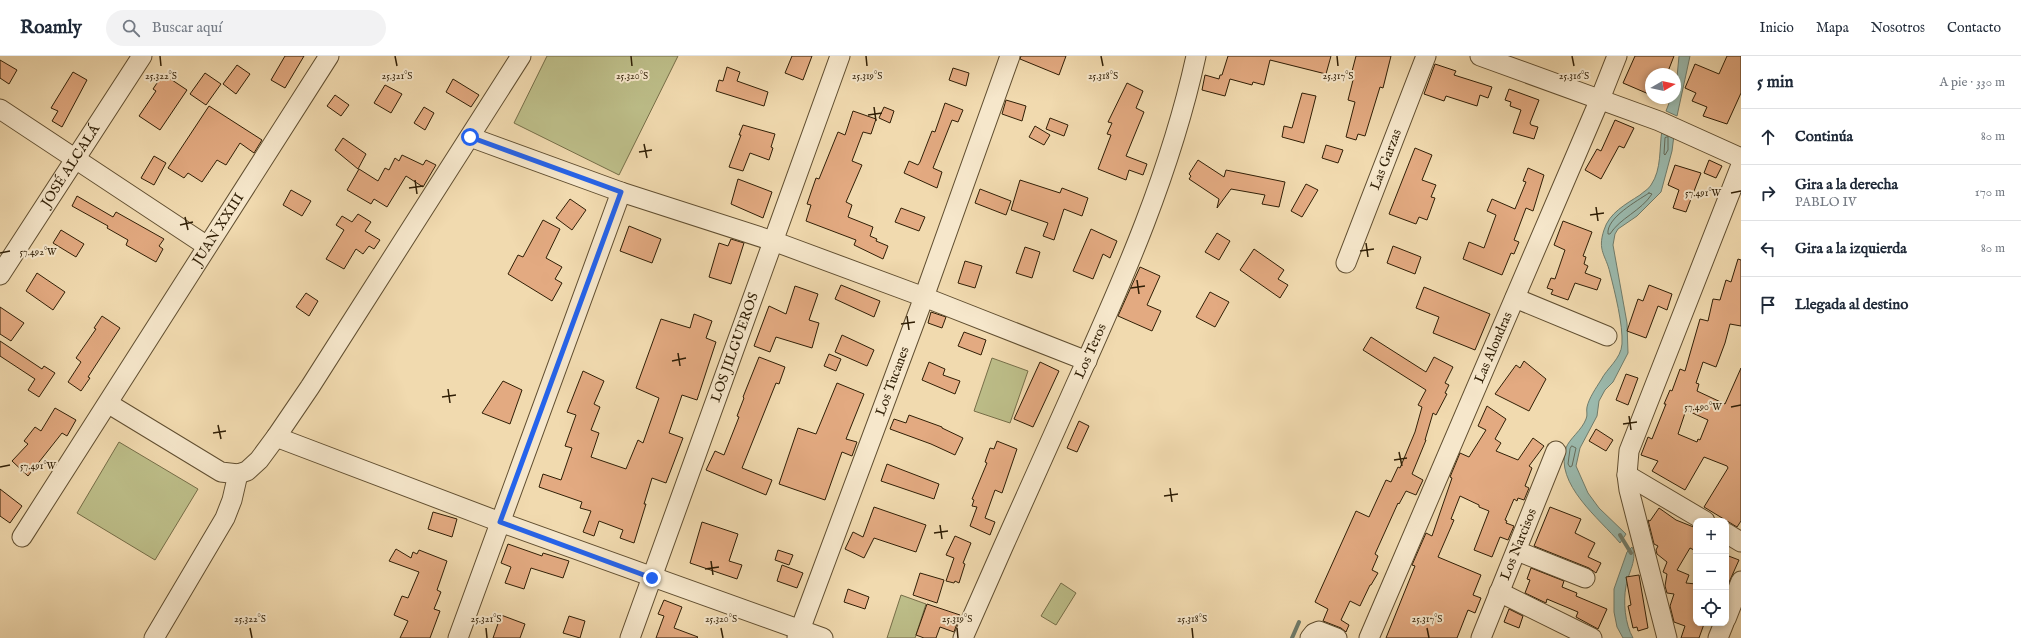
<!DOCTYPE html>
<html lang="es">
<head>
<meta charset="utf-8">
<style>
  body { margin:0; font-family:"IM FELL English",serif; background:#f2f2f3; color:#1f2937 }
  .controls { position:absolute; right:12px; bottom:12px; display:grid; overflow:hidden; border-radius:8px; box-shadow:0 2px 6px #0003 }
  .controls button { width:36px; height:36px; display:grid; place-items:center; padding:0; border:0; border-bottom:1px solid #e0e1e3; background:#fff; color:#1f2937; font:20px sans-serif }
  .compass { position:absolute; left:1645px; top:12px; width:36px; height:36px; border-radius:50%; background:#fff; box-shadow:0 2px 6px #0003; rotate:81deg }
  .stop { position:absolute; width:12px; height:12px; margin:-9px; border:3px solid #2563eb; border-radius:50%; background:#fff }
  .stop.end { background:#2563eb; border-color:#fff; box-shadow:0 1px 4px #0008 }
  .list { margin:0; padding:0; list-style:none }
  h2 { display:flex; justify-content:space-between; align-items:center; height:52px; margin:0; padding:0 16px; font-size:17px }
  h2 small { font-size:13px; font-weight:400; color:#747a83 }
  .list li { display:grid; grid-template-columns:26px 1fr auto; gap:12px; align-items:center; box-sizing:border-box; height:56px; padding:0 16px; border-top:1px solid #e0e1e3 }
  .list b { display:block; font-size:15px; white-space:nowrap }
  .list p { margin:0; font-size:13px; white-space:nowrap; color:#747a83 }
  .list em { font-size:13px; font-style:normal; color:#747a83 }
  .icon { flex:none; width:22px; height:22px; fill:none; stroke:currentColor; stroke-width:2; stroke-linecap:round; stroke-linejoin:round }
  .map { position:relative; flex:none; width:1741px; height:582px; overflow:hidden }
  header { display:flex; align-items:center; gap:24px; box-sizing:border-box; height:56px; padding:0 20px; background:#fff; border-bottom:1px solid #e0e1e3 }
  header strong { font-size:19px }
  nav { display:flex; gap:22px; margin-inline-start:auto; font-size:14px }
  .search { width:280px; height:36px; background:#f2f2f3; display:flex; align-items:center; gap:10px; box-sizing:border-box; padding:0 14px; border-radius:22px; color:#747a83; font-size:15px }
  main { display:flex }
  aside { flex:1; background:#fff }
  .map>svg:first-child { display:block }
  .green { fill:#bdbe89; stroke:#766e48 }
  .water { fill:#9bbaae; stroke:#707c6b }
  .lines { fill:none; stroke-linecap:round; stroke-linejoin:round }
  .shore { stroke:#666c5a; stroke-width:1 }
  .stream { stroke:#707c6b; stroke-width:4 }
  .building { fill:#e3aa81; stroke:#301f06; fill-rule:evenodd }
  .minor-casing { stroke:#604e30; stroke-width:21 }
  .minor { stroke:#f6e7cb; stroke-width:19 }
  .route { stroke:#2563eb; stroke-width:5 }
  .ticks { fill:none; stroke:#301f06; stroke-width:1.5 }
  .labels { text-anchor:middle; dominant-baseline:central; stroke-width:4; stroke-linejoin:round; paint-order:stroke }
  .street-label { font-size:14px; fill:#301f06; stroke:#f6e7cb }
  .ticks-label { font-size:10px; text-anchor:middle; fill:#301f06; stroke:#f6e7cb; stroke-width:4; stroke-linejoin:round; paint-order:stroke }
</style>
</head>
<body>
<header>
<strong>Roamly</strong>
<div class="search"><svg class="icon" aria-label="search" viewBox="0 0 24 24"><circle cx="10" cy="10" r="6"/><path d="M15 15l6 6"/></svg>Buscar aquí</div>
<nav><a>Inicio</a><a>Mapa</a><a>Nosotros</a><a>Contacto</a></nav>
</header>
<main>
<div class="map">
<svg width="1741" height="582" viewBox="0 0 1741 582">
  <rect width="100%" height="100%" fill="#f1daaf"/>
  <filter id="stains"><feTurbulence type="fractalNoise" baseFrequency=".005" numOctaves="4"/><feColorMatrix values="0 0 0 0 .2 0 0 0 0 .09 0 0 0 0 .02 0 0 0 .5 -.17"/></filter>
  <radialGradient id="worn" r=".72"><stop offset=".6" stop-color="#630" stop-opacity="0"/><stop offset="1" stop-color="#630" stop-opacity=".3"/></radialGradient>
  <g class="green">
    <path d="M547,0h131l-59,119 -105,-52z"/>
    <path d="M992,302l36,13 -18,52 -36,-12z"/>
    <path d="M119,386l79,47 -43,71 -78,-47z"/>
    <path d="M1061,527l15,10 -20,32 -15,-9z"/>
    <path d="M901,539l25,9 -11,34h-28z"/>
  </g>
  <g class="water">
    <path d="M1679,0h11l-13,60 -11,-5 5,-13h4z"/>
    <path d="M1662,74l12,5 -2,16 -11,41 -24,24 -19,13 -3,5 -2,11 14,78 1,30 -15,29 -8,8 -6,11 -2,15 -17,32 -4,18 12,27 11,15 27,26 -6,9c-20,-24 -66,-59 -54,-95 3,-9 16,-18 20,-29 2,-4 0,-8 1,-12 2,-9 9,-19 14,-27 6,-12 20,-21 21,-36 1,-20 -7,-51 -12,-71 -4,-18 -13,-22 -6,-43 5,-17 22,-26 36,-35 3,-3 9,-6 11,-10 11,-16 8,-37 11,-55z"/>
    <path d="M1632,491c6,12 -4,26 -6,39 -3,16 -1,38 7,52h-10l-6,-11 -3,-15v-23l13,-37z"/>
  </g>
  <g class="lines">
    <g class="shore">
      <path d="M1668,81v13l-3,5 -1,-1 1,-16z"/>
      <path d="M1649,137l3,1c-11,17 -32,24 -42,40h-2c-2,-16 29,-33 41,-41z"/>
      <path d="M1572,390l4,2 -4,18 -2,1 -2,-3 2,-15z"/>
    </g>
    <g class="stream">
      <path d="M1620,479l11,18"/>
      <path d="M1292,582l7,-16"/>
    </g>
  </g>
  <g class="building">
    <path d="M285,0h19l-19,32 -14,-8z"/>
    <path d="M792,0h20l-9,24 -18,-7z"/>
    <path d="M1021,0h45l-7,19 -39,-16z"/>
    <path d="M1228,0h103l-5,18 -56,-14 -6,25 -11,-3 -1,3 -22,-6 -5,17 -23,-6 3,-15 14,4 1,-4h2z"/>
    <path d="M1356,0h35l-8,32 -3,-1 -15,49 -7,-2 -2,6 -10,-3 9,-35 -7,-2 5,-20 -3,-1z"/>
    <path d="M1635,0h39l-7,18h-16v21l-28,-12z"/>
    <path d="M1727,0h14v37l-14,31 -24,-8 4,-9 -15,-6 4,-8 -11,-5 10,-24 24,10z"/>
    <path d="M0,4l17,10 -8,14 -9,-6z"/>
    <path d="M1435,8l21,7 -2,4 38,12 -4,11 -8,-3 -3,11 -31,-10 -2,5 -20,-7z"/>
    <path d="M237,9l13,9 -14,20 -13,-10z"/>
    <path d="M727,11l13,5 -3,9 31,11 -4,14 -48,-15 3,-11 4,1z"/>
    <path d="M953,12l16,5 -3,13 -17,-6z"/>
    <path d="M73,16l14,8 -25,47 -10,-6 6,-10 -7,-3z"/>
    <path d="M205,17l16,11 -15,21 -16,-11z"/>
    <path d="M163,18l24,16 -27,40 -21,-14 17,-25 -3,-2z"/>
    <path d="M453,23l26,16 -8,12 -25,-15z"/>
    <path d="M1127,27l16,8 -7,17 8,4 -18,44 21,8 -4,11 -14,-5 -3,10 -28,-11 13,-34 -4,-1 5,-11 -4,-1z"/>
    <path d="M385,29l17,9 -11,19 -17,-10z"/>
    <path d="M1509,33l30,11 -9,23 1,2 7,2 -4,12 -21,-6 8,-23 -11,-4 1,-4 -6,-2z"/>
    <path d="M1302,37l14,3 -12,47 -22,-6 2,-11 8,2z"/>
    <path d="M335,39l14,10 -8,11 -14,-10z"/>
    <path d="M1006,44l20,6 -4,15 -20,-7z"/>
    <path d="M945,47l18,7 -5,12 -6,-2 -19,48 9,4 -5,16 -33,-15 5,-12 9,4 2,-3 12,-31 3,1z"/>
    <path d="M209,50l53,34 -8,13 -14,-10 -14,22 -9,-5 -15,22 -14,-9 -4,5 -16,-10z"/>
    <path d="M424,51l10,6 -9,17 -11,-7z"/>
    <path d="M884,51l10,4 -4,12 -11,-5z"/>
    <path d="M853,55l23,8 -5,15 -8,-2 -11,29 10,4 -16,37 6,3 -4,12 25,10 -3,9 7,3 -1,2 12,5 -5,13 -29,-14 2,-5 -50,-19 5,-16 -4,-1 9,-26 3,1 19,-47 7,3z"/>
    <path d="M1050,62l18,7 -4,11 -18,-7z"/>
    <path d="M1615,64l19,8 -10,20 -5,-2 -18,33 -16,-9 12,-21 4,2z"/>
    <path d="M743,69l32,9 -4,13 2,1 -4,12 -19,-7 -7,18 -14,-4 12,-32h-2z"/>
    <path d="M1035,70l15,9 -6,10 -15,-8z"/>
    <path d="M343,82l23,16 -8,15 -23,-19z"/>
    <path d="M1326,89l17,5 -5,13 -16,-5z"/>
    <path d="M1415,92l17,7 -10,25 14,5 -5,12 4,1 -8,22 -8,-3 -3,7 -27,-10z"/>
    <path d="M402,99l21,10 3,-5 10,5 -13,22 -17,-11 -19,31 -13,-8 -3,5 -24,-14 12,-21 19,12 7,-13 4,2 6,-12 4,3z"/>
    <path d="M154,100l12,7 -12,22 -13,-7z"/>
    <path d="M1198,104l26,17 2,-7 59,12 -6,25 -17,-3 3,-9 -34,-6 -14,19 2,-9 -30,-20 2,-3 -2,-2z"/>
    <path d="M1709,104l13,6 -6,12 -12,-5z"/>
    <path d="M1675,109l26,8 -15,39 -13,-4 6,-18 -11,-5z"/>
    <path d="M1528,112l16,7 -11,36 -7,-3 -12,32 5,2 -5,12 -3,-1 -9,22 -39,-16 6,-17 15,6 12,-33 -9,-4 5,-12 23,10 11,-27 -3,-1z"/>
    <path d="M738,123l34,13 -9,26 -32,-14z"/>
    <path d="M1020,124l40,13 2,-5 26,10 -6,18 -18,-7 -10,31 -11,-4 5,-13 -37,-13z"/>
    <path d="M1306,128l12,6 -16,27 -11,-6z"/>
    <path d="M980,133l31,12 -5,14 -31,-12z"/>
    <path d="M291,134l20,11 -9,15 -19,-11z"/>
    <path d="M77,140l36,21 3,-5 48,27 -5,7 4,3 -7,13 -30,-17 2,-5 -21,-12 1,-2 -36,-20z"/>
    <path d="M570,143l16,11 -14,20 -16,-12z"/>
    <path d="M901,152l24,9 -6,14 -24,-9z"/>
    <path d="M358,158l13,8 -6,9 15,9 -6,9 -5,-3 -6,8 -7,-5 -12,20 -18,-10 18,-29 -8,-5 6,-9 10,6z"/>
    <path d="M543,164l17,9 -14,29 16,9 -7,12 7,4 -10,18 -44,-27 10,-19 5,2z"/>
    <path d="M1563,165l29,11 -9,24 3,1 -2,7 4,2 -3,7 16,6 -4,11 -22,-7 -7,17 -17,-6 2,-4 -6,-2 4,-10 4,1 10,-29 -11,-5z"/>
    <path d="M629,170l32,13 -9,24 -32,-12z"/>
    <path d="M1091,173l26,12 -7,17 -7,-4 -10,25 -20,-8z"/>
    <path d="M61,174l23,14 -8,13 -23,-14z"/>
    <path d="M1217,177l13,8 -11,19 -14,-8z"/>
    <path d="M731,183l13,4 -13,41 -22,-7 10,-34 9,3z"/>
    <path d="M1393,190l28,11 -6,17 -28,-11z"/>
    <path d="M1025,191l15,5 -8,26 -16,-5z"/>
    <path d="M1254,193l30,21 -6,9 10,6 -8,13 -40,-28z"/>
    <path d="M1738,203l3,1v66l-11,-2 -5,19 -9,24 -13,-5 -7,21 3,1 -2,7 28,13 16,-36v153l-4,6 -33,-20 24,-39 -1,-2 -23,-9 -19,33 -33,-19 6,-10 -17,-6 7,-18 4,2 14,-35h-2l6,-14 2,1 8,-22 5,2 15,-52 8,2 5,-22 7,1 6,-20 5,2zM1686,354l22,10 -8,20 -2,-1 -1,3 -19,-8z"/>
    <path d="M965,205l17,5 -7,22 -17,-5z"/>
    <path d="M1140,211l20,9 -13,29 14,6 -9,20 -34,-15z"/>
    <path d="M37,217l28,19 -12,18 -27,-19z"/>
    <path d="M841,229l39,16 -6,16 -39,-18z"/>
    <path d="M1649,229l23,9 -5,16 -9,-4 -12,32 -19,-7 11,-32 5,2z"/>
    <path d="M795,230l23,8 -9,26 10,3 -7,25 -36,-11 -6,15 -16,-6 15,-40 17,8z"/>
    <path d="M1424,231l66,27 -15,36 -42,-17 6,-16 -23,-9z"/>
    <path d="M1210,236l19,10 -14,25 -19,-10z"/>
    <path d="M306,237l12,8 -9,15 -13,-9z"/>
    <path d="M0,251l24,16 -13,18 -11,-7z"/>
    <path d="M931,256l15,5 -4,11 -14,-5z"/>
    <path d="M694,258l18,7 -6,17 10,4 -19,58 -15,-5 -13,38 14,5 -17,45 -14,-5 -8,26h2l-12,39 -14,-5 3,-8 -24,-9 -5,15 -11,-4 8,-21 -11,-3 2,-6 -43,-15 4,-13 18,6 11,-32 -7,-2 11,-31 -9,-3 16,-41 21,10 -10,23 6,3 -9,23 8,3 -8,24 35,12 12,-29 5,3 16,-45 -23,-10 25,-69 29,9z"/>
    <path d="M102,260l18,12 -32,49 2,1 -9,13 -13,-9 13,-20 -5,-4 20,-29 -2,-1z"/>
    <path d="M964,276l22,8 -5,15 -23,-9z"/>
    <path d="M842,279l32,15 -7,16 -32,-14z"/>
    <path d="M1371,281l55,35 8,-15 19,10 -8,16 4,2 -4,8 2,1 -11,21 -3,-2 -8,27h1l-14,34 11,6 -7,15 -10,-4 -7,13 -1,-1 -23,51 3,2 -6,14 6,3 -7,12h-1l-10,21 -10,-5 -9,19 8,5 -3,7 -5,-4 -18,-7 5,-12 -13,-7 41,-91 13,6 17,-37 5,2 7,-15 2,1 15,-36 7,-25 -4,-2 8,-15 -63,-40z"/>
    <path d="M0,285l42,28 2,-3 11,7 -16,24 -11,-7 7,-11 -35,-23z"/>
    <path d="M829,298l12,5 -5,12 -12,-5z"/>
    <path d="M759,301l26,10 -6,17 -3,-1 -34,85 30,12 -6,15 -60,-25 9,-19 9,4 15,-38 -2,-1 7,-18 -1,-1z"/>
    <path d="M1524,305l22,18 -17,32 -34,-17 21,-29 4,3z"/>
    <path d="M929,306l16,7 -2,6 17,6 -5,13 -33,-14z"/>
    <path d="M1040,306l19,9 -26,56 -19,-8z"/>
    <path d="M1626,318l12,4 -10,27 -12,-5z"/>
    <path d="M503,325l19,9 -12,34 -28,-11z"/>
    <path d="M837,327l27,11 -18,45 11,3 -5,14 -10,-4 -17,48 -46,-16 19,-56 18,6z"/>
    <path d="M1487,350l19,13 -11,20 6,4 -5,8 22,9 15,-22 11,8 -15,20 3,2 -7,18 4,2 -5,12 -6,-2 -1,3 -3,-2 -9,21 2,1 -1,2 8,3 -6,14 -8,-3 -8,20 -18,-7 15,-39 -10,-4v-2l-19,-9 -9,23 3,1 -16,37 43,18 -8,20 8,3 -6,15 -7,-3 -11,28h-71l29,-72 -3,-1 14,-32 6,3 20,-58 -2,-1 10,-24 9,4 17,-27 -8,-4z"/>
    <path d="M55,352l21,12 -9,16 -5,-3 -34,43 -16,-15 16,-17 -4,-3 11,-14 6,4z"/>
    <path d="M909,359l33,12v1l21,10 -8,17 -24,-11 -41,-15 4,-10 12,4z"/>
    <path d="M1079,365l10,5 -12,26 -10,-4z"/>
    <path d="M1596,373l17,11 -7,11 -17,-10z"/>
    <path d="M997,385l20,8 -15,44 -7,-3 -10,28 10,4 -5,13 -20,-9 7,-19 -5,-1 2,-6 -2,-1 15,-36 -2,-1 5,-14 4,1z"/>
    <path d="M887,408l52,20 -5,15 -53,-18z"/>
    <path d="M0,433l22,17 -12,17 -10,-7z"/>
    <path d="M874,451l52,18 -10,27 -42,-14 -10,20 -19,-9 8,-17 10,5z"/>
    <path d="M1550,451l31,12 -6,14 20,10 -7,14 13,6 -5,10 -7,-5 -55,-22z"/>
    <path d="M1659,452l17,12 20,8v23l-6,-3 -13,22 12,5 -3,8 10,1v39l8,1 -5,14h-18l4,-12 -11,-4 -4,-16 4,-12 -7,-1 -2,-7 2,-12 -4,-2 4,-10 -10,-8 -1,-4 2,-4 -4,-2 -6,-24 2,1z"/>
    <path d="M433,456l24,7 -5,18 -24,-8z"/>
    <path d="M702,466l36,12 -9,27 13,4 -5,14 -47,-16z"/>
    <path d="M955,480l16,7 -8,20 2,1 -6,19 -4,-2 -1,2 -8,-2 8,-23 -8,-3z"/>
    <path d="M508,488l34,12 1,-3 26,8 -6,17 -32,-10 -7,21 -19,-6 6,-16 -10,-4z"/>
    <path d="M396,493l15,9 2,-6 4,2 2,-4 28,11 -10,29 4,2 -7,17 6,2 -10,27h-30l8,-17 -14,-6 8,-19 6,2 11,-26 -30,-11z"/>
    <path d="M778,494l15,5 -4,10 -14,-5z"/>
    <path d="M1726,499l13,5 -13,29z"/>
    <path d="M782,509l21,8 -6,15 -20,-7z"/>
    <path d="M1531,512l33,13 -2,6 15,6 -1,3 31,13 -9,20 -22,-12 2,-5 -31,-13 -1,4 -21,-10 5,-13 -3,-1z"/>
    <path d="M920,517l24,7 -7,23 -24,-8z"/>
    <path d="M1639,519l9,53 -10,3 -1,-4 -4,1 -5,-22 3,-1 -5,-28z"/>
    <path d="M848,533l21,8 -4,12 -21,-7z"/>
    <path d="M664,544l18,7 -8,21 24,9 -1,1h-41l8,-22 -6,-2z"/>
    <path d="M927,548l33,11 -6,17 -14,-5 -4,11h-12l-8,-3z"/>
    <path d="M1509,553l14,7 -4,12 -15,-6z"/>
    <path d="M501,559l24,9 -5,14h-27z"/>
    <path d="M569,560l16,5 -5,17 -17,-5z"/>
  </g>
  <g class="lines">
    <g class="minor-casing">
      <g id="minor">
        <path d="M1480,0l179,65 82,37"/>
        <path d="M0,53l207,137"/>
        <path d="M470,81l151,55 152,49 151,56 163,64"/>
        <path id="s1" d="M1346,207l80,-207"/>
        <path id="s2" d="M0,219l142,-219"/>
        <path d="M1515,242l92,38"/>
        <path d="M109,348l112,68 17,2 9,-3 12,-11 17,-23 34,-50 211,-331"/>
        <path d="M276,381l224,85 323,116"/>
        <path d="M1627,419l78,46"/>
        <path d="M1726,477l15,9"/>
        <path id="s3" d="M22,481l307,-481"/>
        <path d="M1517,495l68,27"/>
        <path d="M1499,536l93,46"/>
        <path d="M1726,563l15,-38"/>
        <path d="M154,582l71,-120 7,-18 6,-26"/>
        <path d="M458,582l163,-446"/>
        <path id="s4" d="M630,582l210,-582"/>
        <path id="s5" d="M797,582l127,-341 86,-241"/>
        <path id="s6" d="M963,582c37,-85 75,-169 113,-254 48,-106 95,-213 120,-328"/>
        <path d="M1310,582l4,-5 5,-2 18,7"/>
        <path id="s7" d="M1369,582l231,-539 17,-43"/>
        <path id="s8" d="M1481,582l75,-187"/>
        <path d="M1667,582l-38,-148 -2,-15 2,-24 112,-286"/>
        <path d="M1718,582l6,-15"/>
      </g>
    </g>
    <use href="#minor" class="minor"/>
  </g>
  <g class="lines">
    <path class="route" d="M470,81l151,55 -121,330 152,56"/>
  </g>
  <path class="ticks" d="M160,0l1,10M395,0l2,10M631,0l1,10M866,0l1,10M1101,0l2,10M1337,0l1,10M1572,0l2,10M874,51l2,14M868,59l14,-2M644,88l3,14M639,96l13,-2M415,124l2,14M409,132l14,-2M1731,137l10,-2M1596,151l2,14M1590,159l14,-2M185,161l3,13M180,169l13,-3M1366,187l2,14M1360,195l14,-2M0,197l10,-2M1137,224l2,14M1131,232l14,-2M907,260l2,14M901,268l14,-2M678,297l2,13M672,305l14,-3M448,333l2,14M442,341l14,-2M1731,351l10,-2M1629,360l2,14M1623,368l14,-2M218,369l3,14M213,377l13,-2M1399,396l3,14M1394,404l13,-2M0,411l10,-2M1170,432l2,14M1164,440l14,-2M940,469l2,14M934,477l14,-2M711,505l2,14M705,513l14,-2M250,572l2,10M486,572l1,10M721,572l2,10M957,572l1,10M1192,572l1,10M1427,572l2,10"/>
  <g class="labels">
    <g class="street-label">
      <text stroke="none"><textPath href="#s1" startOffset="111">Las Garzas</textPath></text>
      <text stroke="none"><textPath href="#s2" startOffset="130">JOSÉ ALCALÁ</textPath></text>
      <text stroke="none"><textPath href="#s3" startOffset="365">JUAN XXIII</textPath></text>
      <text stroke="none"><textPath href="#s4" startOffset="309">LOS JILGUEROS</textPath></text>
      <text stroke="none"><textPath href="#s7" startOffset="316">Las Alondras</textPath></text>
      <text stroke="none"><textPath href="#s6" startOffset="314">Los Teros</textPath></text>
      <text stroke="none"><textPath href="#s5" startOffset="274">Los Tucanes</textPath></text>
      <text stroke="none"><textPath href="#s8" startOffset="101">Los Narcisos</textPath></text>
    </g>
  </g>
  <g class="ticks-label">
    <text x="1574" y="23">25.316°S</text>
    <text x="161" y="23">25.322°S</text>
    <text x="397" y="23">25.321°S</text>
    <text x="632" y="23">25.320°S</text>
    <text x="867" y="23">25.319°S</text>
    <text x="1103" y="23">25.318°S</text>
    <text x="1338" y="23">25.317°S</text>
    <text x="1703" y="140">57.491°W</text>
    <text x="38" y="199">57.492°W</text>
    <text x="1703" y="354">57.490°W</text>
    <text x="38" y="413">57.491°W</text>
    <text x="250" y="566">25.322°S</text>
    <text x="486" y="566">25.321°S</text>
    <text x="721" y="566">25.320°S</text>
    <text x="957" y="566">25.319°S</text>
    <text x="1192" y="566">25.318°S</text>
    <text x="1427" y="566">25.317°S</text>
  </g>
  <rect width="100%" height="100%" filter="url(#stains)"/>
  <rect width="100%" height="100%" fill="url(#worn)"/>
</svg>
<div class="controls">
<button>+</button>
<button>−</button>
<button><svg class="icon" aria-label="locate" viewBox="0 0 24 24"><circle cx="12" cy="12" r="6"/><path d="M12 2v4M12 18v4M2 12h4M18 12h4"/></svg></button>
</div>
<svg class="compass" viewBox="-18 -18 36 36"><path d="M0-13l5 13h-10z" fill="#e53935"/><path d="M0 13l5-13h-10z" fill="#747a83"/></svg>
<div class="stop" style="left:470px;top:81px"></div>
<div class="stop end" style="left:652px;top:522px"></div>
</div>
<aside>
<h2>5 min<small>A pie · 330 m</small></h2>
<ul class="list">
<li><svg class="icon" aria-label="ahead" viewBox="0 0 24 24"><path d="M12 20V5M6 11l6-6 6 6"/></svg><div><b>Continúa</b></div><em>80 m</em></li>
<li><svg class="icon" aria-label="right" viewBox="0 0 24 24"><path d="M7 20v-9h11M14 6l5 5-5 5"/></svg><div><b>Gira a la derecha</b><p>PABLO IV</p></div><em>170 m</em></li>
<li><svg class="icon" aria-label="left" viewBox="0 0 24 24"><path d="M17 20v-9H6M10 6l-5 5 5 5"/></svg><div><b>Gira a la izquierda</b></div><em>80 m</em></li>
<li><svg class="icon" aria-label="arrive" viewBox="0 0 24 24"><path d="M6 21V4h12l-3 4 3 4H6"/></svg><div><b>Llegada al destino</b></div></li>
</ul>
</aside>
</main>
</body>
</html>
